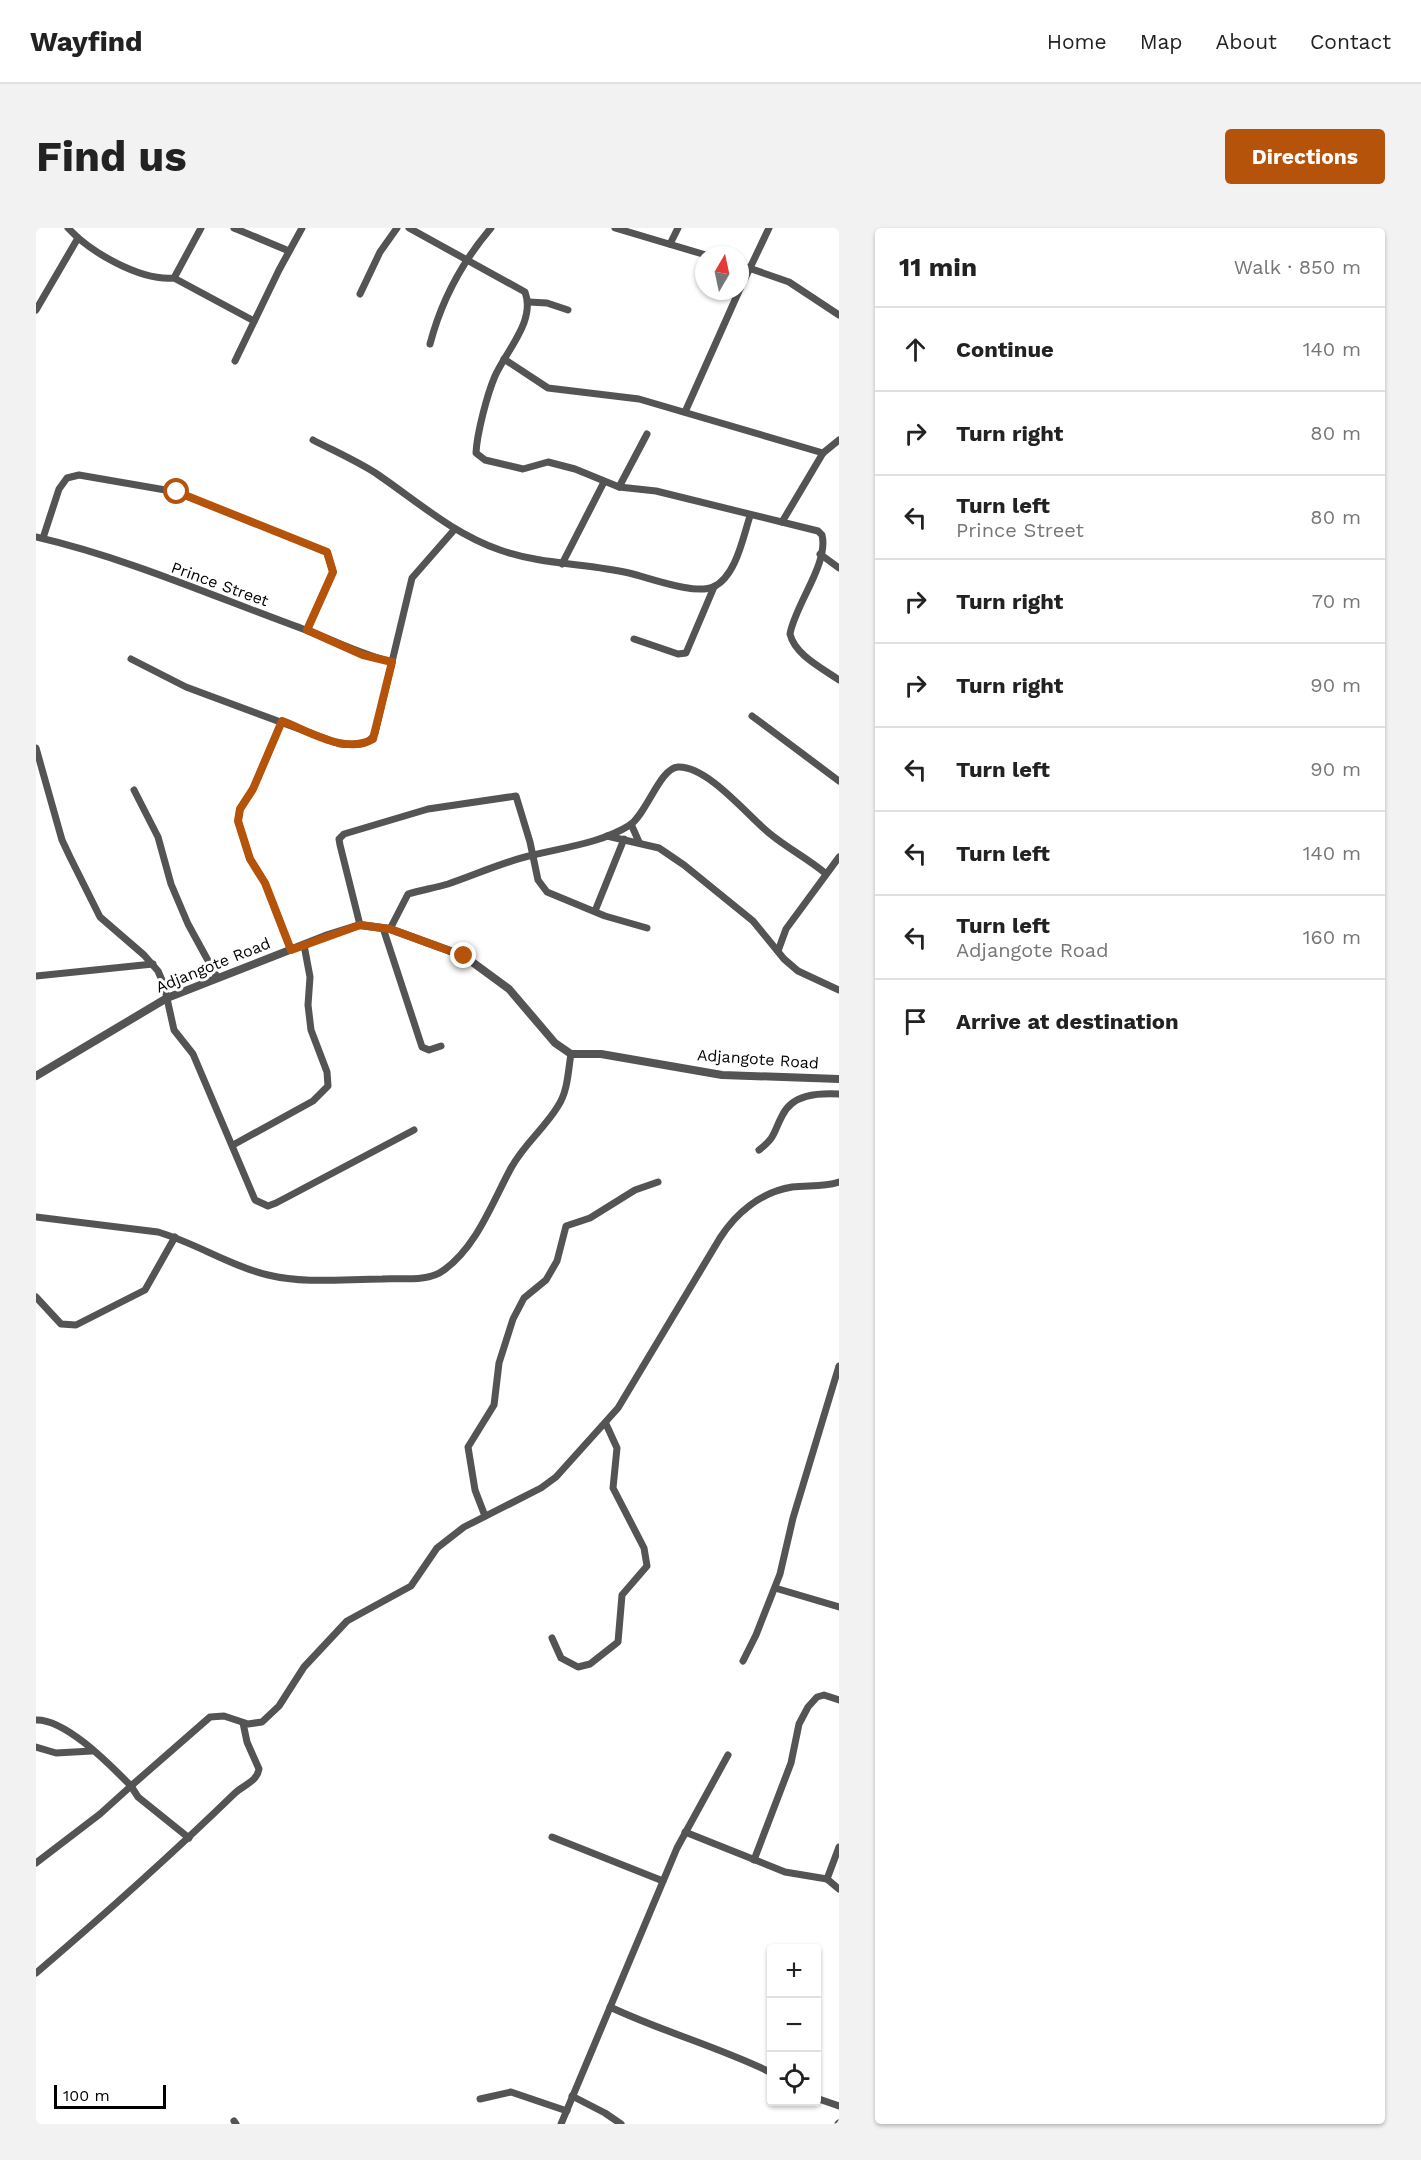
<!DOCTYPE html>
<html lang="en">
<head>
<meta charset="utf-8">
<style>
  body { margin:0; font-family:"Work Sans",sans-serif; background:#f2f2f2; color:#222 }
  .controls { position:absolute; right:18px; bottom:18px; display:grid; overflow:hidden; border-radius:6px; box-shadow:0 2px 4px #0004 }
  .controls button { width:54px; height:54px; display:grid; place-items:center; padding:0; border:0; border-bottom:2px solid #e0e0e0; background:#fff; color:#222; font:30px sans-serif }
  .compass { position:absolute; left:659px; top:18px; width:54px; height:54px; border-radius:50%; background:#fff; box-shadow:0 2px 4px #0004; rotate:9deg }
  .scale { position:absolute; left:18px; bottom:15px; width:112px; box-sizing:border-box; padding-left:6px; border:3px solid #000; border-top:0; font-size:16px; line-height:21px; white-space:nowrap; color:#000; -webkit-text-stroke:4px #fff; paint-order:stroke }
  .stop { position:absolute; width:18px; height:18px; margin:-14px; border:4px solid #b45309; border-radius:50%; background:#fff }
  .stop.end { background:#b45309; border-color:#fff; box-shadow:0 2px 6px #0008 }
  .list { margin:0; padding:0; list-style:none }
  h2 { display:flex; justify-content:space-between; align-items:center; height:78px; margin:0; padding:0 24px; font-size:26px }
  h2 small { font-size:20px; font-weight:400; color:#767676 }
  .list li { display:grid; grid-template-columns:39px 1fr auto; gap:18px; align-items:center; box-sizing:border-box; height:84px; padding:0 24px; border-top:2px solid #e0e0e0 }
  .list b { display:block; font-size:22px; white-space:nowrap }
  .list p { margin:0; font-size:20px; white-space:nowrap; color:#767676 }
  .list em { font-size:20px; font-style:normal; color:#767676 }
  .icon { flex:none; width:33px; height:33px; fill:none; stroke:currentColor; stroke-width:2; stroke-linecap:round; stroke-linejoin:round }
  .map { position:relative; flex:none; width:803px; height:1896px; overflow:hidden; border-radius:6px }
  header { display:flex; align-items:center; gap:36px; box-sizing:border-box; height:84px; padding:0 30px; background:#fff; border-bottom:2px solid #e0e0e0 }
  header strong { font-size:28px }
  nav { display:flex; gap:33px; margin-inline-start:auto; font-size:21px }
  .intro { display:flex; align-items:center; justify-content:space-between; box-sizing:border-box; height:144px; padding:0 36px }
  h1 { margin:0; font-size:42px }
  .button { padding:15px 27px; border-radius:6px; background:#b45309; color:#fff; font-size:21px; font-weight:700 }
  main { display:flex; gap:36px; padding:0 36px }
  aside { flex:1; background:#fff; border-radius:6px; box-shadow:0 2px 4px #0004 }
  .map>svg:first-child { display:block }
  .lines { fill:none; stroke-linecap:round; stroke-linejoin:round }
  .minor { stroke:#545454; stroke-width:7 }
  .tertiary { stroke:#545454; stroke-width:8 }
  .route { stroke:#b45309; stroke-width:8 }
  .labels { text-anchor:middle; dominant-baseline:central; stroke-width:6; stroke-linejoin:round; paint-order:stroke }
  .street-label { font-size:16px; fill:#000; stroke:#fff }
</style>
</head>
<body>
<header>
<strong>Wayfind</strong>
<nav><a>Home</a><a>Map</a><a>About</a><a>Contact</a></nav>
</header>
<div class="intro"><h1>Find us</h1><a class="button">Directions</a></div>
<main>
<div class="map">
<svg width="803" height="1896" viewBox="0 0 803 1896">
  <rect width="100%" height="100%" fill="#fff"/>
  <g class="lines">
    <g class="minor">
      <path d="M32,0c22,24 72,53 106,50l27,-50"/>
      <path d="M198,0l55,23"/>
      <path d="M373,0l116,64c11,29 -19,59 -30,84 -8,19 -18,57 -19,77l9,7 38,9 25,-7 27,7 44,18 37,4 162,40 4,4c7,28 -27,70 -32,99 5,21 32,34 49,46"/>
      <path d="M579,0l91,27"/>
      <path d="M634,16l8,-16"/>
      <path d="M704,37l49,17 50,33"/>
      <path d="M138,50l80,43"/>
      <path d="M704,61l29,-61"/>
      <path d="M324,66l20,-42 17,-24"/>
      <path d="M493,74l18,1 21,7"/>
      <path d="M0,82l42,-72"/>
      <path d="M394,116c11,-42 32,-82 61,-116"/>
      <path d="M468,131l44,29 91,11 184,54"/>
      <path d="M199,133l44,-91 23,-42"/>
      <path d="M649,184l54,-121"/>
      <path d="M277,212c21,11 44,21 64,34 41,28 75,59 123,76 42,15 87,13 129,23 21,5 66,22 84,14 23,-10 30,-50 37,-71"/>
      <path d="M583,259l28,-53"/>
      <path d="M746,294l41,-69 16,-13"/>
      <path d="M0,309c91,21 179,60 267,92 31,11 57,25 89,33"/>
      <path d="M7,310l16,-49 8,-11 12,-3 98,17 150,60 6,20 -26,58"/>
      <path d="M784,326l19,14"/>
      <path d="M526,336l42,-82"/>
      <path d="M598,411l44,15 8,-1 28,-66"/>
      <path d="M95,431l55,28 154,57c14,1 29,3 35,-11l37,-155 42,-48"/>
      <path d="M716,488l87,65"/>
      <path d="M246,493l-29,68 -13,20 -2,12 12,38 15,24 26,67"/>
      <path d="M0,520l26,92 8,17 30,60 44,38 14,16 6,14 10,45 19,24 62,146 13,6 8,-3 138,-73"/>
      <path d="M98,562l24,47 13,47 17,40 29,53"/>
      <path d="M595,596l8,18"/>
      <path d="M571,608l52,12 25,17 69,56 31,38 14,12 41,19"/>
      <path d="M559,683l29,-72"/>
      <path d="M324,697l-20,-80 -1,-6 5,-5 84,-25 88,-13 14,46 8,38 9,12 58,24 42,12"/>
      <path d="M347,700l39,119 7,3 12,-4"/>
      <path d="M354,701l18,-35c13,-4 27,-6 40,-10 26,-9 51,-20 77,-27 34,-9 75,-13 105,-32 17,-12 30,-57 48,-58 30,-1 70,49 91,66 18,15 38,25 56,40"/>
      <path d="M742,723l8,-22 53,-72"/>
      <path d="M0,748l117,-12"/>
      <path d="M197,917l80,-44 15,-15 -1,-14 -16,-42 -3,-25 2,-28 -6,-32"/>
      <path d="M723,922c17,-13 14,-17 23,-34 10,-22 36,-23 57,-22"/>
      <path d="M0,989l122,15c38,11 72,34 110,43 38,9 76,4 114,4 18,-1 47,3 62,-9 33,-24 48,-67 67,-102 13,-24 34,-40 47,-62 10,-15 10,-35 13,-52"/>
      <path d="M0,1069l25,27 15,1 69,-35 30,-53"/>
      <path d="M449,1288l-10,-26 -7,-43 26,-42 5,-42 14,-44 11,-21 22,-18 11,-19 9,-35 24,-8 45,-28 23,-8"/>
      <path d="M739,1360l64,19"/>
      <path d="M516,1410l9,20 17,9 12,-3 28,-22 4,-47 25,-29 -3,-18 -31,-60 4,-40 -11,-24"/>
      <path d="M707,1433l13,-26 24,-61 13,-56 46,-152"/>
      <path d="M0,1492c30,-1 75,46 95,66l79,-69 14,-1 24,8 14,-2 17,-16 25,-39 43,-46 64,-35 26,-38 27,-21 77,-39 15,-11 62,-69 102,-170c16,-25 41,-46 72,-51 16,-2 31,0 47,-5"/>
      <path d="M0,1519l20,6 36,-2"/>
      <path d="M649,1604l100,40 42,7"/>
      <path d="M516,1609l111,44"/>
      <path d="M803,1619l-12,32 12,10"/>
      <path d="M718,1632l37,-97 8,-39 9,-17 9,-10 7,-2 15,5"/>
      <path d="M0,1635l64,-49 31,-28 7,11 51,41"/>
      <path d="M0,1745c68,-58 134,-117 198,-179 9,-9 23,-12 25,-25l-12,-27 -4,-19"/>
      <path d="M574,1779c53,25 109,40 162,66"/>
      <path d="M536,1868l33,17 16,11"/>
      <path d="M780,1870l23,8"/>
      <path d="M444,1871l31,-7 56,19"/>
      <path d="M198,1893l2,3"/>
      <path d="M525,1896l116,-276 51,-93"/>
      <path d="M802,1896l1,-1"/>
    </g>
    <path class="tertiary" d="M0,848l131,-78 161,-63 32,-10 30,4 74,27 45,33 46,54 16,11h30l121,21 117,4"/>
  </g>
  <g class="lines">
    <path class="route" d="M141,264l150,60 6,20 -26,58 56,25 29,7 -19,77c-28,16 -64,-8 -91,-18l-29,68 -13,20 -2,12 12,38 15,24 26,67 69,-25 30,4 74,27"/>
  </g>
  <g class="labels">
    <g class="street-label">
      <text transform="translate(184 356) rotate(20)">Prince Street</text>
      <text transform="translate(177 737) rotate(-22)">Adjangote Road</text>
      <text transform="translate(722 831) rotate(4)">Adjangote Road</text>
    </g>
  </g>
</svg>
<div class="controls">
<button>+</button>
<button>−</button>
<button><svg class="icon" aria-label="locate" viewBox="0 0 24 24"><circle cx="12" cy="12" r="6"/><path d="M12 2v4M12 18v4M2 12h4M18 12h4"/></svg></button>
</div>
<svg class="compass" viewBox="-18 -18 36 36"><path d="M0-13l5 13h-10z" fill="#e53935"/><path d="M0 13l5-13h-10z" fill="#767676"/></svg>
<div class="scale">100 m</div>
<div class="stop" style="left:141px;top:264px"></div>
<div class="stop end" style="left:428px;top:728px"></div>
</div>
<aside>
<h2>11 min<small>Walk · 850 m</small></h2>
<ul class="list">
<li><svg class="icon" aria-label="ahead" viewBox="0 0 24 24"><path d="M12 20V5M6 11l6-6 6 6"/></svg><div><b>Continue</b></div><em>140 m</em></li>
<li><svg class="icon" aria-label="right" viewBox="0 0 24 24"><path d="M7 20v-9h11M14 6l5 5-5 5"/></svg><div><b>Turn right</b></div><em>80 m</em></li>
<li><svg class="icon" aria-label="left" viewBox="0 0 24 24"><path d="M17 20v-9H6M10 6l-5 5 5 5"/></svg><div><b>Turn left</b><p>Prince Street</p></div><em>80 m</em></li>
<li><svg class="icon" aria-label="right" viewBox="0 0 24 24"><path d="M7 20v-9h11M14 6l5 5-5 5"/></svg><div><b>Turn right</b></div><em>70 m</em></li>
<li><svg class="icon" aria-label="right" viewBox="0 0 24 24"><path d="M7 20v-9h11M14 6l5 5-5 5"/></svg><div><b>Turn right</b></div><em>90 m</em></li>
<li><svg class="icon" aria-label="left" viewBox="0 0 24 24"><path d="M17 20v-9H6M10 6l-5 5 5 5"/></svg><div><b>Turn left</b></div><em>90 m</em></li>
<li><svg class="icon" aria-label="left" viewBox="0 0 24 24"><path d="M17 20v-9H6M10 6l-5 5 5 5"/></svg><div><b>Turn left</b></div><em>140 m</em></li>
<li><svg class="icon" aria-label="left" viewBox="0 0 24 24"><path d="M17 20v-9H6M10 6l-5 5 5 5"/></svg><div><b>Turn left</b><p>Adjangote Road</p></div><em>160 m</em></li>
<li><svg class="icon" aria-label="arrive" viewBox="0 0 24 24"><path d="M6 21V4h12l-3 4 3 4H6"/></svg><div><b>Arrive at destination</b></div></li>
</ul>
</aside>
</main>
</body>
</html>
